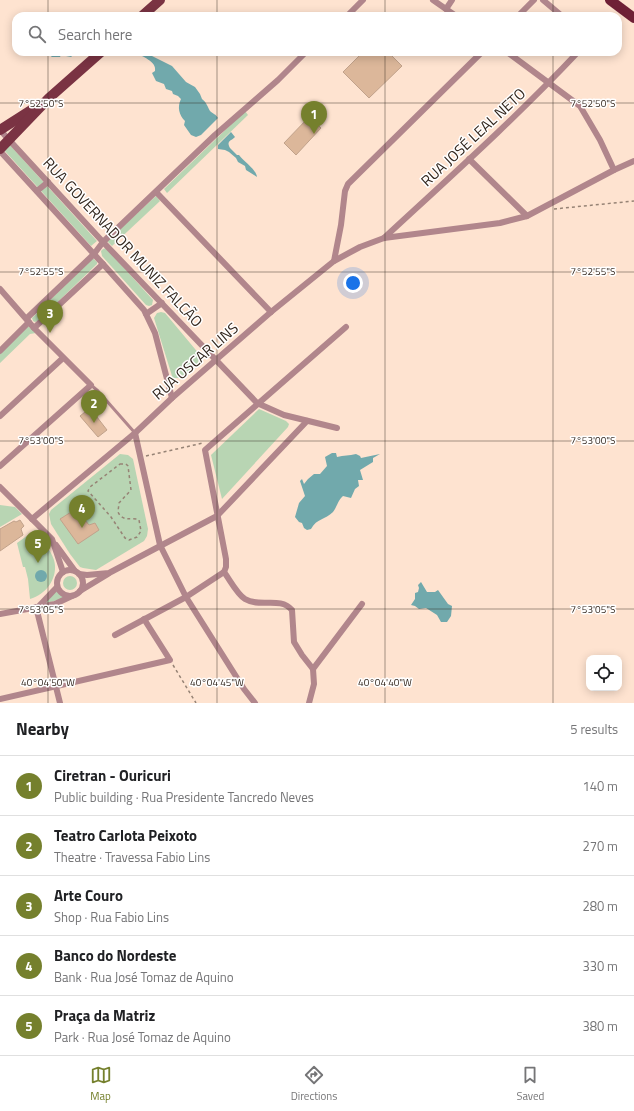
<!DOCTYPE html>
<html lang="en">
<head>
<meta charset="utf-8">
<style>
  body { margin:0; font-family:"Titillium Web",sans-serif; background:#f2f2f2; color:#202124 }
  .controls { position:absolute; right:12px; bottom:12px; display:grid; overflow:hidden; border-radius:8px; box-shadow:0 2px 10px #0003 }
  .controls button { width:36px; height:36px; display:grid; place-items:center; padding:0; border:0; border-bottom:1px solid #e0e0e0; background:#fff; color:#202124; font:20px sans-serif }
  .you { position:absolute; left:353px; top:283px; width:14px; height:14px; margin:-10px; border:3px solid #fff; border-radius:50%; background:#1a73e8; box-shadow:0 0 0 6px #1a73e833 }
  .badge { display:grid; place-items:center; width:26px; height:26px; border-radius:50%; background:#75802d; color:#fff; font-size:13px; font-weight:700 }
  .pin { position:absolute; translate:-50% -33px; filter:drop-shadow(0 1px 2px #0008) }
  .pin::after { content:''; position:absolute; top:21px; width:14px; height:12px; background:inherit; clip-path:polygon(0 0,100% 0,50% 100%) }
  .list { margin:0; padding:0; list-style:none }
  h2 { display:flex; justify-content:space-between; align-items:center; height:52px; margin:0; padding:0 16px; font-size:17px }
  h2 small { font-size:13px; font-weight:400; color:#757577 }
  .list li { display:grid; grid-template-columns:26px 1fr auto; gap:12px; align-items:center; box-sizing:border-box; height:60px; padding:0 16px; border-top:1px solid #e0e0e0 }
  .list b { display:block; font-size:15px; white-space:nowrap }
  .list p { margin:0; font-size:13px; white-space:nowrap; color:#757577 }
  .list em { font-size:13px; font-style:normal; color:#757577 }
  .icon { flex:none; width:22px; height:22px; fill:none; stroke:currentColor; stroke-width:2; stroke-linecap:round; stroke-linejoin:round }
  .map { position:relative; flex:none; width:634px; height:703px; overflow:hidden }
  .search { position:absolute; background:#fff; box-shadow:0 2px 10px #0003; left:12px; right:12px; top:12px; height:44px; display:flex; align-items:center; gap:10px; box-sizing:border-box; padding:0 14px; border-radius:12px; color:#757577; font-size:15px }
  .sheet { height:352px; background:#fff }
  nav { display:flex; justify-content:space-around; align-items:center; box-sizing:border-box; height:56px; border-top:1px solid #e0e0e0; background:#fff; font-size:11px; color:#757577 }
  nav a { display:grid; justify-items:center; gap:2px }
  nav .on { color:#75802d }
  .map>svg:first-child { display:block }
  .green { fill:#b8d5b3 }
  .water { fill:#71a9ac }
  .building { fill:#dcb79a; stroke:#c1a28b }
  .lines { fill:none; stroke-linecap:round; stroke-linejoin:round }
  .path { stroke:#968375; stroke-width:1.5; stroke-dasharray:3 3; stroke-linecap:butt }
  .service { stroke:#b1868c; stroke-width:3 }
  .minor { stroke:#b1868c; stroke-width:6 }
  .primary { stroke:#7a3343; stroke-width:10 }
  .trunk { stroke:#6f2036; stroke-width:10 }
  .ticks { fill:none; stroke:#33271e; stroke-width:1; stroke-opacity:0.45 }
  .labels { text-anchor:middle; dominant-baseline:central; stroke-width:3; stroke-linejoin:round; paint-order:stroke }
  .street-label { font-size:15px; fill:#33271e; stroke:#fff }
  .ticks-label { font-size:10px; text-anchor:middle; fill:#33271e; stroke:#fff; stroke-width:3; stroke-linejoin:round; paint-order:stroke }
</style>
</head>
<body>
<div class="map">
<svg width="634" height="703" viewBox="0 0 634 703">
  <rect width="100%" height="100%" fill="#fee3d0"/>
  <g class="green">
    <path d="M245,111l3,4 -81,78 -3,-4z"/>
    <path d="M9,144l88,97 -6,5 -88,-97z"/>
    <path d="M156,196l4,5 -48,45 -5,-5z"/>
    <path d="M106,248l47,52 -1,5 -3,1 -3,-1 -44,-49 -1,-5 2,-2z"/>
    <path d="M92,259h2l3,3v2l-59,57 -3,1 -2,-1 -1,-3z"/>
    <path d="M161,312l4,1 35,42c1,10 -14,18 -21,23h-6l-1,-2 -18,-58 3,-5z"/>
    <path d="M28,326l8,7 -6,1 -30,29v-9z"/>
    <path d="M259,409l27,12 3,3 -1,3 -66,72 -11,-44z"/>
    <path d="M120,454l8,1 5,4 15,70 -1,7 -3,5 -48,29 -13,-2 -3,-1 -10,-13 -19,-30 -2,-10 2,-4z"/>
    <path d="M0,505l15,2 7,7 -22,13z"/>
    <path d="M35,530c6,9 16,20 19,30 5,17 -8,35 -24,39l-2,-20 -3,-12h-2l-6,-24z"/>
    <circle cx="70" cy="583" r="7"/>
    <path d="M57,590l8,8 -22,6z"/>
  </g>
  <g class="water">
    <path d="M46,52h30l-5,5 -10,-2 -1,2h-8z"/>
    <path d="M135,52h5l3,2 5,-2 2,3 22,11 14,16 9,5 5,7 2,5c5,4 5,7 8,12 3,3 6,3 8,7l-17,17 -5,2 -5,-2 -7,-10 1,-4c-6,-6 -8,-14 -4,-22l-3,-3 -5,-2 -1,-3 -6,-2 -2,-5 -8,-3 -4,-8 3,-2c2,-10 -13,-14 -20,-19z"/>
    <path d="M231,132l4,5c-4,4 -9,4 -5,11l7,7h2c5,7 17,14 18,22l-11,-7 -1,-4 -7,-4 -2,-4 -7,-6 -4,-2 -7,-1v-4z"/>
    <path d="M332,453h4l1,4c7,-2 12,-1 19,-3l4,2 1,2 19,-4 -7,4v4l-13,8 3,10h-5l1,6 -4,3 -4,9 -8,-2c-5,4 -6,11 -10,16 -8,8 -16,6 -22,17l-4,1 -3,-2 -2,-5 -3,-1 -4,-5 4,-14 6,-7 -5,-15 2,-2 2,5 4,-5 6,-5h6l7,-8 -2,-9z"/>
    <circle cx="41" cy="576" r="6"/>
    <path d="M421,582l6,10h8l3,-2 10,14 4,2 -1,10 -4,6h-6l-4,-7 -11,-7 -7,1 -4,-3 -4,-1 4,-6v-6l3,-1 1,-4 -1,-3z"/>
  </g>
  <g class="building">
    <path d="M363,52h25l14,14 -33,32 -26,-26z"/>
    <path d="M309,117l12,11 -25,27 -12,-12z"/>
    <path d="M90,408l17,22 -9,7 -18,-21z"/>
    <path d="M76,509l13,16 6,-2 4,7 -21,14 -18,-25z"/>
    <path d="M20,520l4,6 -3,3 2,6 -23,16v-22l14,-8 2,1z"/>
  </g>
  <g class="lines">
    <g class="path">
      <path d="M554,209l80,-8"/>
      <path d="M146,456l57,-13"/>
      <path d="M120,464h6l2,2 3,24 -12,13 -1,9c4,9 11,6 19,7l2,1 2,11 -4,6 -8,3 -4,-2 -14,-21 -23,-26 2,-4z"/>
      <path d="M173,665l23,38"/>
    </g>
    <path class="service" d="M91,385l7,6 37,42"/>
    <g class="minor">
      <path d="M433,0l23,16"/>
      <path d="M543,0l19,16"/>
      <path d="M446,9l6,-9"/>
      <path d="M347,16l16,-16"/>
      <path d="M518,16l16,-16"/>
      <path d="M507,52l73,54 20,34 14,30"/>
      <path d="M0,130l103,112 154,161 27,12 53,13"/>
      <path d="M0,151l103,113 41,46 11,23 17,65"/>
      <path d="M469,159l58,57"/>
      <path d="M37,191l11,-9"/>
      <path d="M156,192l115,120"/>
      <path d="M384,238c66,-61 133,-121 194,-186"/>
      <path d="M334,261l7,-36 4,-34 3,-7 134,-132"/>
      <path d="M0,289l34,39 57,57 -91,81"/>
      <path d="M146,314l16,-11"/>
      <path d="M27,318l67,-64 9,-12 112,-107 63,-55 28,-28"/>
      <path d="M34,328l69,-64"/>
      <path d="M0,351l29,-29"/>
      <path d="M0,416l63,-58"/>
      <path d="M135,433l25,112 26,52 58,92 11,14"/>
      <path d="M0,487l52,52 11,33"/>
      <path d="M32,519l103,-86 37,-35 99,-86 63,-51 26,-14 24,-9 116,-15 27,-7 87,-46 20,-9"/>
      <path d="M56,545l19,26"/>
      <circle cx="70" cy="583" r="13"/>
      <path d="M224,572c6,8 13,22 21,27 15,9 35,-3 47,11l2,32 8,13 11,14 1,15 -5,19"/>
      <path d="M79,574l8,1 22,-2 108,-57 90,-95"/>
      <path d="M80,591l28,-17"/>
      <path d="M39,606l18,-19"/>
      <path d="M36,607l24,96"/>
      <path d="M0,614l55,-10 17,-8"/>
      <path d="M115,635l71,-38 38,-25 2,-5v-8l-21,-109 141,-123"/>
      <path d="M313,669l49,-65"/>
      <path d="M0,699l170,-39 -26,-41"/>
    </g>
    <g class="primary">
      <path d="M142,16l18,-16"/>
      <path d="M0,130l36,-23"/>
      <path d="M0,149l49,-51 52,-46"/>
    </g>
    <path class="trunk" d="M610,0l24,18"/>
  </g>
  <path class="ticks" d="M48,0v16M217,0v16M385,0v16M553,0v16M48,52v651M217,52v651M385,52v651M553,52v651M0,103h634M0,272h634M0,441h634M0,609h634"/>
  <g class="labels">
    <g class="street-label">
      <text transform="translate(473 137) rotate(-43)">RUA JOSÉ LEAL NETO</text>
      <text transform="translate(123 242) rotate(47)">RUA GOVERNADOR MUNIZ FALCÃO</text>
      <text transform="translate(195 361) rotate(-41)">RUA OSCAR LINS</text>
    </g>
  </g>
  <g class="ticks-label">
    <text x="41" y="107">7°52'50"S</text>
    <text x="593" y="107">7°52'50"S</text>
    <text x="41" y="275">7°52'55"S</text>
    <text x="593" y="275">7°52'55"S</text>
    <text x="41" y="444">7°53'00"S</text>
    <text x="593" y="444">7°53'00"S</text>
    <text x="41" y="613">7°53'05"S</text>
    <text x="593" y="613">7°53'05"S</text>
    <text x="48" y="686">40°04'50"W</text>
    <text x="217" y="686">40°04'45"W</text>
    <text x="385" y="686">40°04'40"W</text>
  </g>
</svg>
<div class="controls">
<button><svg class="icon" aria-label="locate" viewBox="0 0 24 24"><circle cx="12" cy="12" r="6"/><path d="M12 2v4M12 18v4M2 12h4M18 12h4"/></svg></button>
</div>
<div class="you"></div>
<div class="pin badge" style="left:314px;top:134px">1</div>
<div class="pin badge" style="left:94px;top:423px">2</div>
<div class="pin badge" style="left:50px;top:333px">3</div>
<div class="pin badge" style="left:82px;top:528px">4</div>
<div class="pin badge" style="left:38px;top:563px">5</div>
<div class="search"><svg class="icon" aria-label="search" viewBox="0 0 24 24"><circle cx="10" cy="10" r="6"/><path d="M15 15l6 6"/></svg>Search here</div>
</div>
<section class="sheet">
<h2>Nearby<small>5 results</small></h2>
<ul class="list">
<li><span class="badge">1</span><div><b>Ciretran - Ouricuri</b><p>Public building · Rua Presidente Tancredo Neves</p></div><em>140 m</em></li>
<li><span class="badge">2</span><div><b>Teatro Carlota Peixoto</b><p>Theatre · Travessa Fabio Lins</p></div><em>270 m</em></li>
<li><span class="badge">3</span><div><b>Arte Couro</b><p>Shop · Rua Fabio Lins</p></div><em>280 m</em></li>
<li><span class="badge">4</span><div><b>Banco do Nordeste</b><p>Bank · Rua José Tomaz de Aquino</p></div><em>330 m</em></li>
<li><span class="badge">5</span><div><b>Praça da Matriz</b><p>Park · Rua José Tomaz de Aquino</p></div><em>380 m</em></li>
</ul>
</section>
<nav>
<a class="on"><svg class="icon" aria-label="map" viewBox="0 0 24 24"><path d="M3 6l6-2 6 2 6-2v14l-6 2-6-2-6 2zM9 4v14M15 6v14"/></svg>Map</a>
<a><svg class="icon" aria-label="directions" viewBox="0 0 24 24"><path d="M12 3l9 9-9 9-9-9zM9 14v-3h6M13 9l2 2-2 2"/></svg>Directions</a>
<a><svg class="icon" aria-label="saved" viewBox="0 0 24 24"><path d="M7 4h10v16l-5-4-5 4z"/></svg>Saved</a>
</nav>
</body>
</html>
